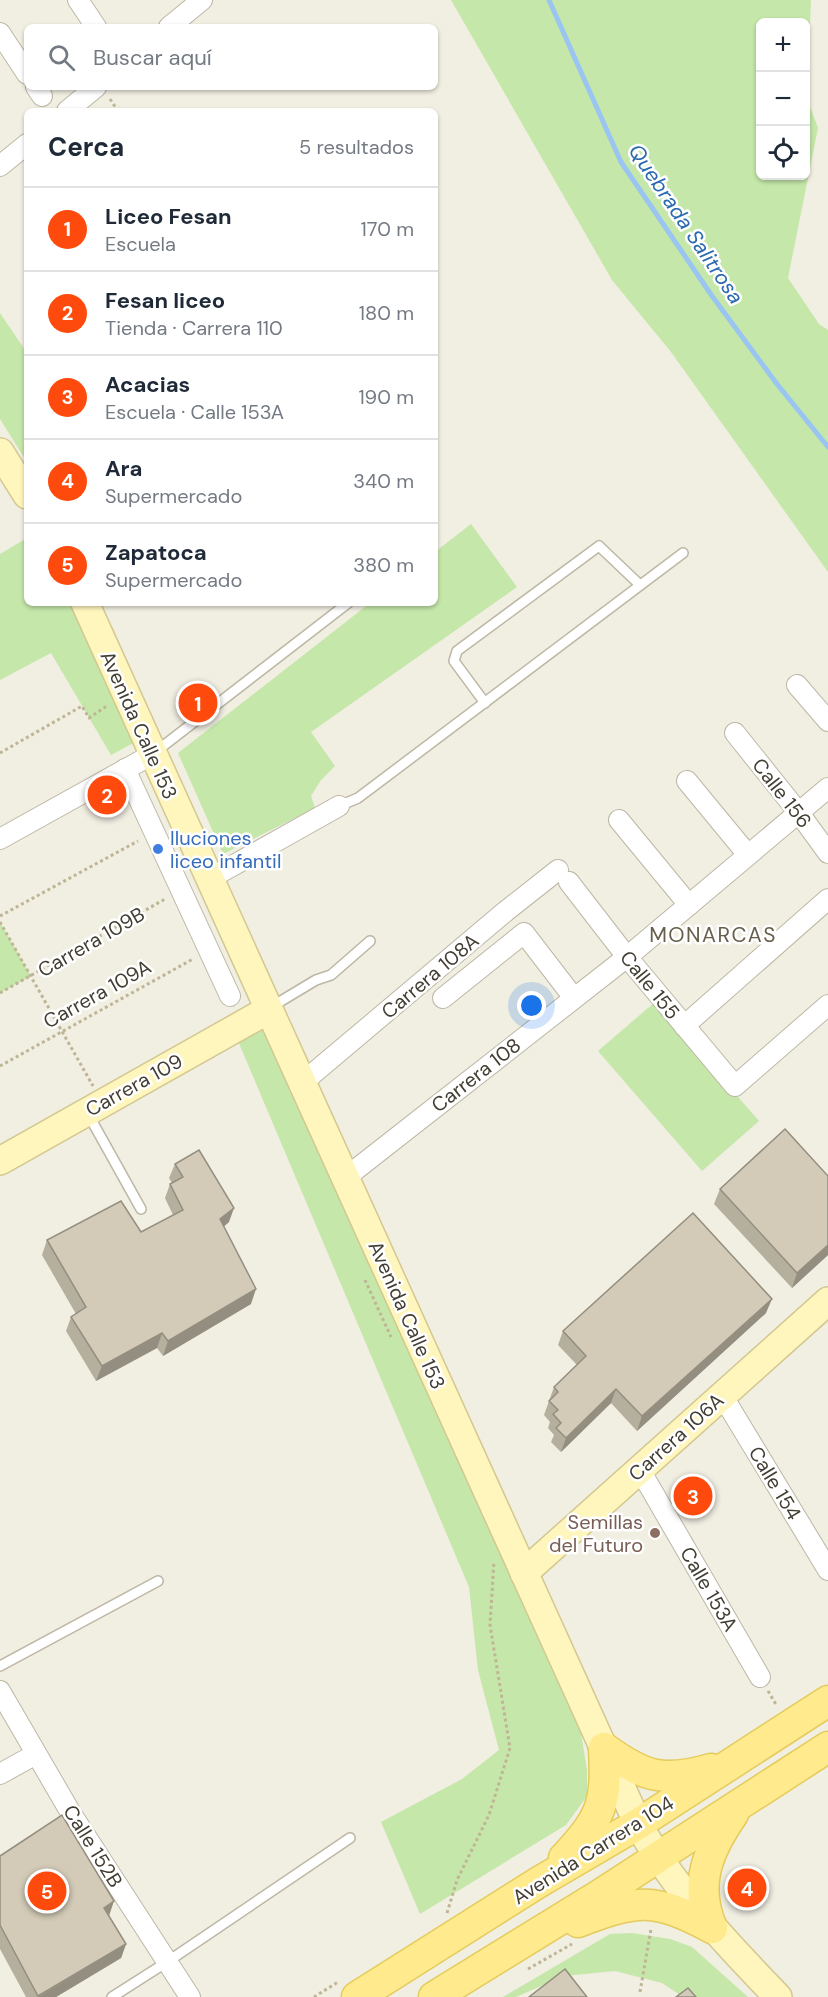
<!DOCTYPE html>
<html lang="es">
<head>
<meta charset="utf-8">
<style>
  body { margin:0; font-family:"DM Sans",sans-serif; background:#f6f6f7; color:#1f2937 }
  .controls { position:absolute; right:18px; top:18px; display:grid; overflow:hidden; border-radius:9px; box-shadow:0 2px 4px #0004 }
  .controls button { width:54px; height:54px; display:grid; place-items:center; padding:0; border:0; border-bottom:2px solid #e0e1e3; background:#fff; color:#1f2937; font:30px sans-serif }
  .you { position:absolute; left:532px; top:1006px; width:21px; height:21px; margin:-15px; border:4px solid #fff; border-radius:50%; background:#1a73e8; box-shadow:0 0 0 9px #1a73e833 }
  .badge { display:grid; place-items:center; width:39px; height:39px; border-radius:50%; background:#fe4a0c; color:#fff; font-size:20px; font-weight:700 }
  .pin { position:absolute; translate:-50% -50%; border:3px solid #fff; box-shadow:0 2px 6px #0006 }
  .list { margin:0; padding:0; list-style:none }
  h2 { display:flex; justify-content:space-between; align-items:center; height:78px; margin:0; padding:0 24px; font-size:26px }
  h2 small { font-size:20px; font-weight:400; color:#747a83 }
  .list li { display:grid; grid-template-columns:39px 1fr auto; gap:18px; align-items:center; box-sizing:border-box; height:84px; padding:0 24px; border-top:2px solid #e0e1e3 }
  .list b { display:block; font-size:22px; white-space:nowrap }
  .list p { margin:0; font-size:20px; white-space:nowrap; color:#747a83 }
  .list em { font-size:20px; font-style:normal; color:#747a83 }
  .icon { flex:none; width:33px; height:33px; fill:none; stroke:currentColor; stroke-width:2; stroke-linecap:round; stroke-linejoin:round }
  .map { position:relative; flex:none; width:828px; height:1997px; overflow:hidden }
  .search { position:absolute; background:#fff; box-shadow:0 2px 4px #0004; left:24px; top:24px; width:414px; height:66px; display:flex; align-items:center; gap:15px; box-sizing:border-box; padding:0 21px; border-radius:9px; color:#747a83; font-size:22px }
  .panel { position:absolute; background:#fff; box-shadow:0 2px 4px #0004; left:24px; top:108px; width:414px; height:498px; border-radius:9px }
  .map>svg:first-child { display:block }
  .green { fill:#c5e7a9 }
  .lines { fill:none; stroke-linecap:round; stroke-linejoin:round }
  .stream { stroke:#9bc5f1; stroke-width:5 }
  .lane-casing { stroke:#bdb7a5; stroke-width:12 }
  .street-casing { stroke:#bdb7a5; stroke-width:22 }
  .secondary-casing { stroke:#d3c890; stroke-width:30 }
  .primary-casing { stroke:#e5cb5c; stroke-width:33 }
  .path { stroke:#bfb596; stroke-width:3; stroke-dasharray:3 3; stroke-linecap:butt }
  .lane { stroke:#fff; stroke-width:9 }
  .street { stroke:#fff; stroke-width:20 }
  .secondary { stroke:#fff6be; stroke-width:27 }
  .primary { stroke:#ffeb8d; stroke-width:30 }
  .wall { fill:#b5af9d }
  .shaded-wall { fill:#948e80 }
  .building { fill:#d3cbb7; stroke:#948e80; stroke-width:1.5 }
  .shop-dot { fill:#3f7fe0; stroke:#fff; stroke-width:2 }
  .education-dot { fill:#8d6e63; stroke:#fff; stroke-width:2 }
  .labels { text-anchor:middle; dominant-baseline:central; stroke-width:5; stroke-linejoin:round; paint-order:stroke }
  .street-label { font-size:20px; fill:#433e33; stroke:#fff }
  .shop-label { font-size:20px; fill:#366cbe; stroke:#fff; text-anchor:start }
  .education-label { font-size:20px; fill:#785e54; stroke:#fff; text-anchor:end }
  .water-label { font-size:21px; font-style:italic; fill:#2b69b0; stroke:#fff }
  .neighbourhood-label { font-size:21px; letter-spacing:1.5px; fill:#665d4a; stroke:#fff }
</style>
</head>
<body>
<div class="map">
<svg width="828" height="1997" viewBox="0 0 828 1997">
  <rect width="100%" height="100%" fill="#f1eee2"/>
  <g class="green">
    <path d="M451,0h360l-1,25 -4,8v-11h-46v154h46v-80l12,32 -30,150 31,46 9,6v242l-157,-220 -59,-72z"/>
    <path d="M0,313l27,40v109l-27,-43z"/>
    <path d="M471,524l46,63 -206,145 24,34 -14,14 -10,16 4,12 -92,46 -45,-101 192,-150h65v-51z"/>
    <path d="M27,538v65h45l65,138 -26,14 -60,-102 -51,27v-126z"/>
    <path d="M0,922l31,54 -31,17z"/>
    <path d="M655,1002l104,119 -57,50 -104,-120z"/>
    <path d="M271,1024l279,639 30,64 7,43v26l-21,29 -146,89 -39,-92 81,-43 37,-29 -21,-80 -9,-83 -231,-546z"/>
    <path d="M632,1933l38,6 22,8 56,50h-65l-21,-14 -47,-12 -51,5 -48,21h-13l107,-63z"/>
  </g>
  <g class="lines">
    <path class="stream" d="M549,0l72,162 91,134 65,88 51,63"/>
    <g class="lane-casing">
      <g id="lane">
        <path d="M485,703l-31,-42 3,-10 142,-105 41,39"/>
        <path d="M154,753l194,-150"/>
        <path d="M339,806l19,-8 325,-245"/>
        <path d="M271,1007l45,-27 15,-5 39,-34"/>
        <path d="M88,1114l53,95"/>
        <path d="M0,1666l158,-85"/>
        <path d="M112,1997l55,-35 183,-124"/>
      </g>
    </g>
    <g class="street-casing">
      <g id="street">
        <path d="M78,0l18,27"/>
        <path d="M169,27l33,-27"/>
        <path d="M0,33l27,41"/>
        <path d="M36,87l6,9"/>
        <path d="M67,111l29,-24"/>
        <path d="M0,166l27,-22"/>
        <path d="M797,685l31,36"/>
        <path d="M735,733l64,80 29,40"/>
        <path d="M125,769l105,227"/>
        <path d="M687,781l61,74"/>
        <path d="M619,820l70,85"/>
        <path d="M0,839l153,-85"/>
        <path d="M209,879l130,-73"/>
        <path d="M569,882l58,75 108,129 93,-81"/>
        <path d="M443,998l81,-65 50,65"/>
        <path d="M684,1026l144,-127"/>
        <path d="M303,1082l203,-171 52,-41"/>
        <path d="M345,1178l282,-221 201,-169"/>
        <path d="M722,1395l106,175"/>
        <path d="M640,1470l120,207"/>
        <path d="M0,1691l72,124 118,182"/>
        <path d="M0,1774l36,-20"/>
      </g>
    </g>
    <g class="secondary-casing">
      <g id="secondary">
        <path d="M0,452l27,43"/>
        <path d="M85,603l553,1221c37,66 88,119 140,173"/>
        <path d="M0,1161l268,-151"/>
        <path d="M524,1573l304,-272"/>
      </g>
    </g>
    <g class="primary-casing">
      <g id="primary">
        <path d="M604,1748c40,29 59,35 107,21"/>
        <path d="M564,1858c38,-41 43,-54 40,-110"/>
        <path d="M578,1922c61,-23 75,-25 134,6"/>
        <path d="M712,1928c-19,-44 -4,-78 21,-114"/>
        <path d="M357,1997l182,-115 99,-58 190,-123"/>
        <path d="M434,1997l164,-101 230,-149"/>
      </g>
    </g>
    <g class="path">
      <path d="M110,99l8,12"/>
      <path d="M0,753l82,-47 7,12 19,-13"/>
      <path d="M0,916l138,-75"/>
      <path d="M0,922l93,164"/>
      <path d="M0,993l165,-94"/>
      <path d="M0,1066l193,-107"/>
      <path d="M365,1280l26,57"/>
      <path d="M768,1691l9,15"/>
      <path d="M447,1913l10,-33 32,-65 21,-67 -20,-123 4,-64"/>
      <path d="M528,1969l44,-25"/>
      <path d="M640,1992l11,-63"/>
      <path d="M314,1997l24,-15"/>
    </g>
    <use href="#lane" class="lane"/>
    <use href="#street" class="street"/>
    <use href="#secondary" class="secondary"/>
    <use href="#primary" class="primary"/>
  </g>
  <g class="wall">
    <path d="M175,1164l54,58 -5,4 27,78 -88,52 -6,-8 -61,33 -30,-50 5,-14 5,-3 -34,-59 5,-15 94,-8 32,-17 -8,-17 5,-14 2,-1 -3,-5z"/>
    <path d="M720,1189l108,66 -36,33 -78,-84z"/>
    <path d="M766,1313l-129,118 -26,-28 -50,49 -10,-10 3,-7 -6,-7 2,-6 -6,-7 10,-28 23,-22 -19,-20 5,-14z"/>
    <path d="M0,1856l109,60 17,28 -5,14 -65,39h-30l-26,-48z"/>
  </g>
  <g class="shaded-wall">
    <path d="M234,1208l-5,14 -14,12 5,-15z"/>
    <path d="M828,1245v10l-36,33 5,-15z"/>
    <path d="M256,1289l-5,15 -88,52 5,-15z"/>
    <path d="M772,1299l-6,14 -129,118 5,-15z"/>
    <path d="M162,1333l-5,15 -61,33 6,-15z"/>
    <path d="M616,1389l-5,14 -50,49 5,-14z"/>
    <path d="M114,1901l-5,15 -5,-8z"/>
    <path d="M126,1944l-5,14 -65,39h-18z"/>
  </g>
  <g class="building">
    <path d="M785,1129l43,47v69l-31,28 -77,-84z"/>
    <path d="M199,1150l35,58 -14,11 36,70 -88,52 -6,-8 -60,33 -31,-49 15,-10 -39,-67 74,-39 20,31 42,-22 -13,-26 13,-7 -8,-13z"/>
    <path d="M693,1213l79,86 -130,117 -26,-27 -50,49 -10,-10 5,-5 -8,-9 5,-4 -9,-9 9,-9 -4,-5 32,-31 -23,-25z"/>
    <path d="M62,1815l52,86 -10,7 22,36 -88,52 -38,-71v-69z"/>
    <path d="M565,1969l22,28h-58z"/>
    <path d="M688,1988l8,9h-20z"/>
  </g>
  <circle class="shop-dot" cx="158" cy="849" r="6"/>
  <circle class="education-dot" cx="655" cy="1533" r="6"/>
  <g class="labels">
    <g class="street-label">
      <text transform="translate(139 725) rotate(66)">Avenida Calle 153</text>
      <text transform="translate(782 793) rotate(52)">Calle 156</text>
      <text transform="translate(91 942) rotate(-30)">Carrera 109B</text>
      <text transform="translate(430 976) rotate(-40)">Carrera 108A</text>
      <text transform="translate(650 985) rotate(51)">Calle 155</text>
      <text transform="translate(97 994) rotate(-29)">Carrera 109A</text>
      <text transform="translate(476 1075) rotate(-38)">Carrera 108</text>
      <text transform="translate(134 1085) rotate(-29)">Carrera 109</text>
      <text transform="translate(407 1315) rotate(66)">Avenida Calle 153</text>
      <text transform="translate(676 1437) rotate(-42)">Carrera 106A</text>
      <text transform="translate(775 1483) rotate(59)">Calle 154</text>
      <text transform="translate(709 1589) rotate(60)">Calle 153A</text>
      <text transform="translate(93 1846) rotate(58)">Calle 152B</text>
      <text transform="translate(593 1850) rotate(-32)">Avenida Carrera 104</text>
    </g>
    <g class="shop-label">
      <text x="170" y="838">Iluciones<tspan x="170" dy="23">liceo infantil</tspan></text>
    </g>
    <g class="education-label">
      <text x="643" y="1522">Semillas<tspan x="643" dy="23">del Futuro</tspan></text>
    </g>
    <g class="water-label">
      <text transform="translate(686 224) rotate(56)">Quebrada Salitrosa</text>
    </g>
    <g class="neighbourhood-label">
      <text x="713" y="935">MONARCAS</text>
    </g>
  </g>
</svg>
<div class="controls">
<button>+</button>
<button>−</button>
<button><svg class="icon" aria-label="locate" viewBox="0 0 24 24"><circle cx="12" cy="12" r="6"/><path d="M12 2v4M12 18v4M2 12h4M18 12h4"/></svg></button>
</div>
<div class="you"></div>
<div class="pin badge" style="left:198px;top:703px">1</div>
<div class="pin badge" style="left:107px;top:795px">2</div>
<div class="pin badge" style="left:693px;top:1496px">3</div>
<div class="pin badge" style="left:747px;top:1888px">4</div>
<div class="pin badge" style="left:47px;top:1891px">5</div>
<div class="search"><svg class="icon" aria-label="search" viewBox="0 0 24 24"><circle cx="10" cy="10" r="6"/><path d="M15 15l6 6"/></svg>Buscar aquí</div>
<section class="panel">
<h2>Cerca<small>5 resultados</small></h2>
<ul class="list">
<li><span class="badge">1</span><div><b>Liceo Fesan</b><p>Escuela</p></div><em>170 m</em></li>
<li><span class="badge">2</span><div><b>Fesan liceo</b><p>Tienda · Carrera 110</p></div><em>180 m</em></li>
<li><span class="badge">3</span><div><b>Acacias</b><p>Escuela · Calle 153A</p></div><em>190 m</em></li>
<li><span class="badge">4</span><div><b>Ara</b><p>Supermercado</p></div><em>340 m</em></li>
<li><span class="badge">5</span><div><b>Zapatoca</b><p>Supermercado</p></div><em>380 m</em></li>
</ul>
</section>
</div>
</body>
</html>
